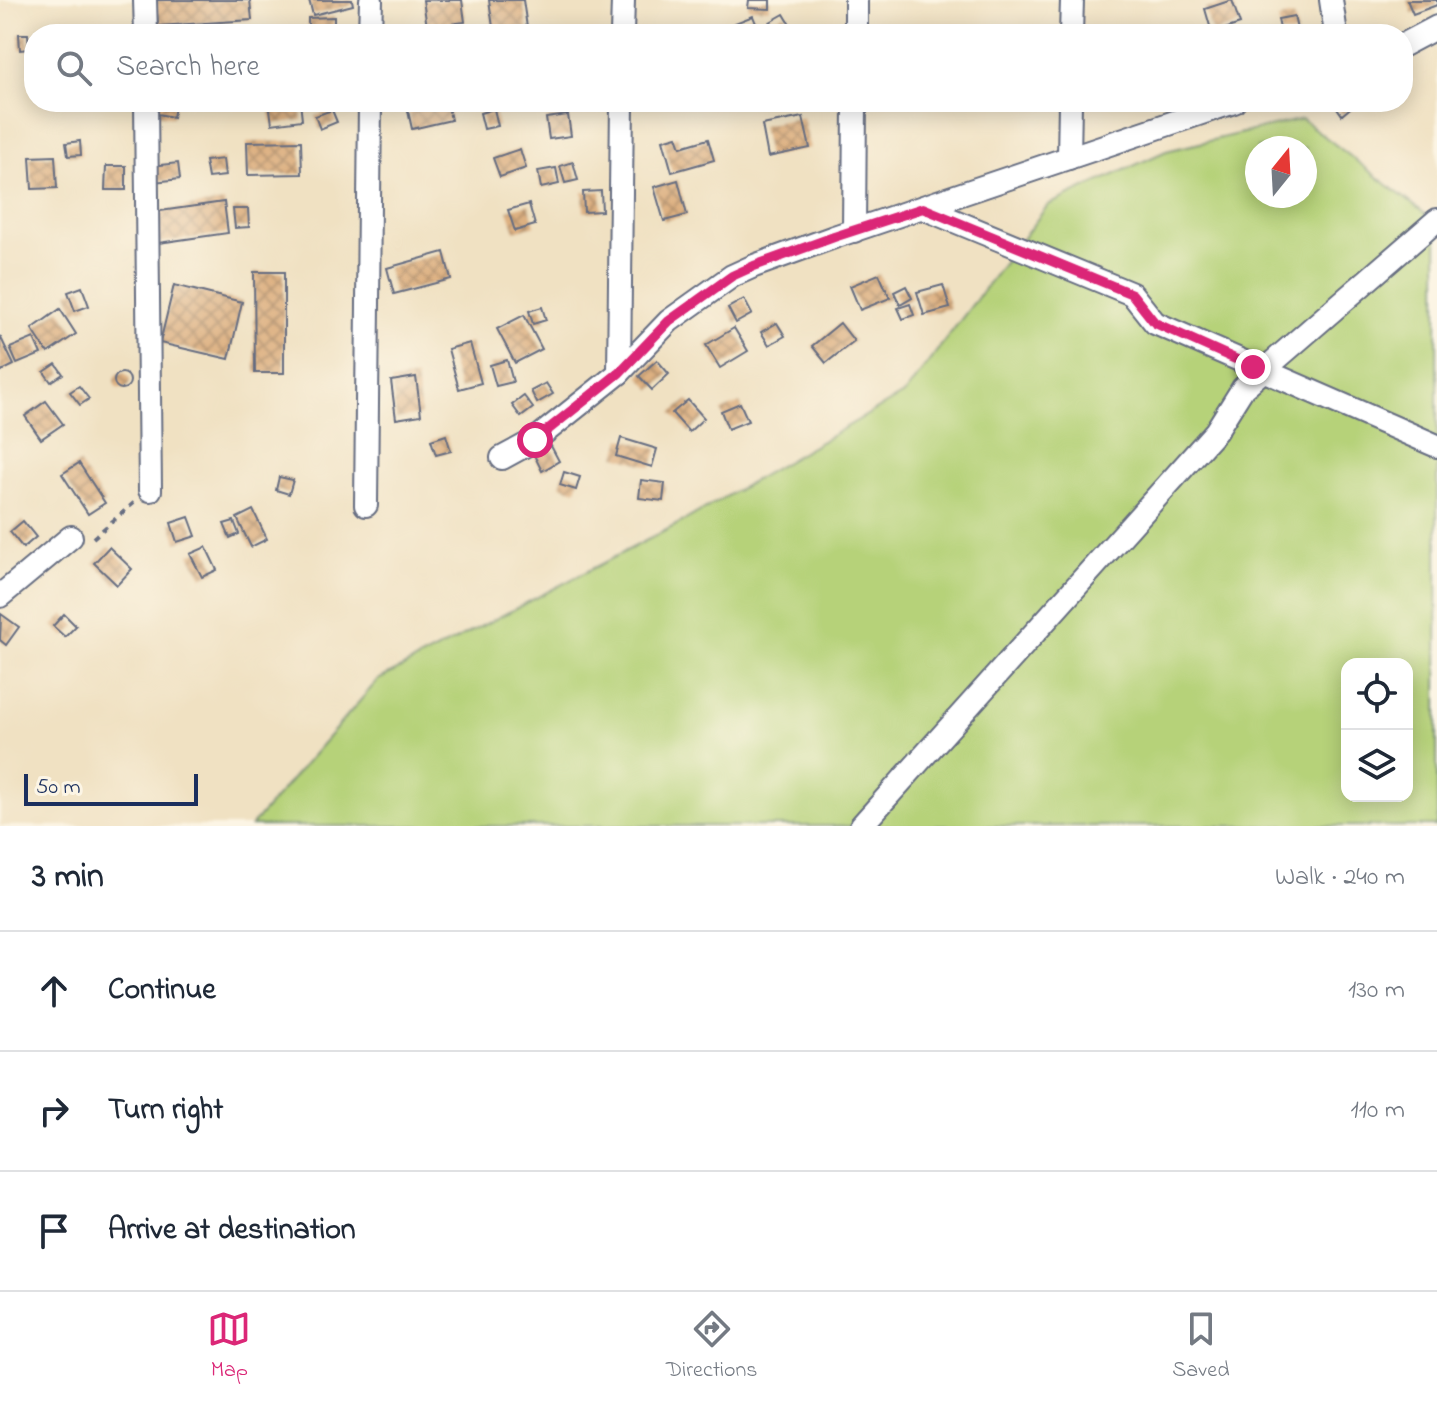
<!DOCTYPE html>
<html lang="en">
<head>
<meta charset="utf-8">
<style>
  body { margin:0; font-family:"Indie Flower",sans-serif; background:#f6f6f7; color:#1f2937 }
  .controls { position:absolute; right:24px; bottom:24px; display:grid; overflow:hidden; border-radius:16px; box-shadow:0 4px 20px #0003 }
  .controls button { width:72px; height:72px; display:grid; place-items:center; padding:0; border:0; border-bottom:2px solid #e0e1e3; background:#fff; color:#1f2937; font:40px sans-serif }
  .compass { position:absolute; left:1245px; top:136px; width:72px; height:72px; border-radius:50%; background:#fff; box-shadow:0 4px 20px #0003; rotate:18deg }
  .scale { position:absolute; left:24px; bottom:20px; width:174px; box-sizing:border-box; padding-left:8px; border:4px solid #1b2f5e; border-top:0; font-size:22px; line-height:28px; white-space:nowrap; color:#1b2f5e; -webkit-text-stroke:6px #fcf5e5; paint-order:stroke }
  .stop { position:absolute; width:24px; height:24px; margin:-18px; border:6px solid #db2777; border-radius:50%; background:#fff }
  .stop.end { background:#db2777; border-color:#fff; box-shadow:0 2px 8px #0008 }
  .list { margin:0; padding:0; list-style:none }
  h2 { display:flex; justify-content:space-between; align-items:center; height:104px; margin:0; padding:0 32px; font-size:34px }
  h2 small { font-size:26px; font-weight:400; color:#747a83 }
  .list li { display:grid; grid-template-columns:52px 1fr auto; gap:24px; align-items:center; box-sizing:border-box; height:120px; padding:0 32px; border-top:2px solid #e0e1e3 }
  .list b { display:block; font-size:30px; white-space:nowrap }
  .list em { font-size:26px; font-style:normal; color:#747a83 }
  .icon { flex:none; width:44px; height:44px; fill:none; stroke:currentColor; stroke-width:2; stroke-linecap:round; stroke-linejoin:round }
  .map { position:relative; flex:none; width:1437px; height:826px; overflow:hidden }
  .search { position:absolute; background:#fff; box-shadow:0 4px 20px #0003; left:24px; right:24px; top:24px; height:88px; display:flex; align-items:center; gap:20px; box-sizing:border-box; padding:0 28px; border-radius:32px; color:#747a83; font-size:30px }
  .sheet { height:464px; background:#fff }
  nav { display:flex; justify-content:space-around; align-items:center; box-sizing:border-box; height:112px; border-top:2px solid #e0e1e3; background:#fff; font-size:22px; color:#747a83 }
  nav a { display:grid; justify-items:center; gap:4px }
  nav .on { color:#db2777 }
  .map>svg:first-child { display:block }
  .grass { fill:#b6d279; stroke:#68806c; stroke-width:2; fill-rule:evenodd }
  .building { fill:url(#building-cross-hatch) }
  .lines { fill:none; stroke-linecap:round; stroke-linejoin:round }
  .minor-casing { stroke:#666d81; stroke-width:26 }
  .path { stroke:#666d81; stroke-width:4; stroke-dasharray:6 6; stroke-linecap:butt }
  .minor { stroke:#fff; stroke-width:22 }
  .route { stroke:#db2777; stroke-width:10 }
</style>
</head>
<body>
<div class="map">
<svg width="1437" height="826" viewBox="0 0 1437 826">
  <defs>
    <pattern id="building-cross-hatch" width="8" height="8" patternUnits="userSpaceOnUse" patternTransform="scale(2)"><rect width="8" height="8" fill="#ddb081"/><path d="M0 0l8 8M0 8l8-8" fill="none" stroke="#b2906d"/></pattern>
  </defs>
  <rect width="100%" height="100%" fill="#fcf5e5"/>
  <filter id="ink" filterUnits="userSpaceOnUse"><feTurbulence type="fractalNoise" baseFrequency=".0125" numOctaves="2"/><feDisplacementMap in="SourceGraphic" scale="16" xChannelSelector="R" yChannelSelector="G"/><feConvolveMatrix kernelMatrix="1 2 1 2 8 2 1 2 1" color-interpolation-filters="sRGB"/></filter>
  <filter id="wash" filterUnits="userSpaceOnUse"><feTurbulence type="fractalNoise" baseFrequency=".006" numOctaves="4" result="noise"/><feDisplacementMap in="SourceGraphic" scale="32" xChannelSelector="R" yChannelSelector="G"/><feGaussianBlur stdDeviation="1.8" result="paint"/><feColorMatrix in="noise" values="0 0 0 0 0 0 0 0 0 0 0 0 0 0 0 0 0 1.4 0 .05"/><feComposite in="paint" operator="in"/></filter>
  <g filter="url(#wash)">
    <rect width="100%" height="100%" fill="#f0e1c2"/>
    <path class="grass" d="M1302,119l135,104v603h-1186l127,-146 302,-157 225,-130 143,-188 118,-54zM1257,148h48v48h-48zM1347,664h60v132h-60z"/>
    <g id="blocks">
      <g class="building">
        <path d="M156,0h94l2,20 -94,6z"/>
        <path d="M309,0h43l1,5 -40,10z"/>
        <path d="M423,0h39l3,22 -38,5z"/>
        <path d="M489,0h34l5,34h-34z"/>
        <path d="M749,0h21v9l-22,-1z"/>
        <path d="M1232,0l8,24 -28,9 -7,-24z"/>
        <path d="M1407,0h30v5l-24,9z"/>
        <path d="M784,14l6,10 -14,8 -6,-10z"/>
        <path d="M753,16l6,15 -7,3h-13l-4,-11z"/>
        <path d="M1294,16l4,18h-17l-3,-15z"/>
        <path d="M334,17v15l-26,1v-15z"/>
        <path d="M19,34h9l1,15 -9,1z"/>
        <path d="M155,102h21l-3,15 -20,-4z"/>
        <path d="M269,102h31l2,18 -30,4z"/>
        <path d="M406,102h41l4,18 -39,9z"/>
        <path d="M1333,102h21l1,2 -13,11z"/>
        <path d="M494,109l4,17 -14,3 -4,-16z"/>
        <path d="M332,110l5,12 -17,7 -5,-13z"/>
        <path d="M568,115l3,21 -22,3 -3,-21z"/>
        <path d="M803,117l7,31 -42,9 -6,-32z"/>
        <path d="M677,136l4,11 27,-8 6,21 -42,12 -9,-32z"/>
        <path d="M80,141l1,14 -13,1 -2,-13z"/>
        <path d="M301,141l1,33 -54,1 -1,-33z"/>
        <path d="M520,149l6,19 -26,9 -7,-19z"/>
        <path d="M55,156l2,32 -25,1 -2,-32z"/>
        <path d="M223,159l2,17 -17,2 -3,-17z"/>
        <path d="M573,162l5,18 -13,3 -5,-17z"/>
        <path d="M178,163l2,16 -26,3 -2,-16z"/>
        <path d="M106,166h20v24h-21z"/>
        <path d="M556,168l3,16 -18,4 -3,-17z"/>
        <path d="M678,180l9,35 -23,6 -10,-34z"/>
        <path d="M601,191l1,20 -18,1 -1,-20z"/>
        <path d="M224,202l4,31 -70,10 -5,-31z"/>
        <path d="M529,204l6,21 -20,6 -7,-21z"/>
        <path d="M233,209h15l1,18 -14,1z"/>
        <path d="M444,252l7,27 -57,15 -7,-26z"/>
        <path d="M254,272h30v101h-29z"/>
        <path d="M879,274l11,24 -30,12 -10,-24z"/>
        <path d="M174,285l68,17 -13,57 -69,-16z"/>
        <path d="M943,285l7,23 -26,7 -7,-23z"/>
        <path d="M906,286l6,12 -12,7 -6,-13z"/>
        <path d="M82,287l7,19 -14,5 -7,-19z"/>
        <path d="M744,299l8,15 -16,9 -8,-15z"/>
        <path d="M910,304l4,11 -11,4 -5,-11z"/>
        <path d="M542,307l4,13 -13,4 -4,-13z"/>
        <path d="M60,309l16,25 -28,19 -16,-24z"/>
        <path d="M524,315l18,34 -27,14 -18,-34z"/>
        <path d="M777,323l8,13 -16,9 -8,-13z"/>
        <path d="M840,323l14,18 -28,22 -14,-17z"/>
        <path d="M734,328l14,23 -28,17 -14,-23z"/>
        <path d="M0,336l14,29 -14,7z"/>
        <path d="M34,338l7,16 -24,10 -7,-16z"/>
        <path d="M470,343l11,40 -22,6 -11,-40z"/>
        <path d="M507,360l6,22 -17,4 -6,-21z"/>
        <path d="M657,360l12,14 -17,16 -13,-14z"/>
        <path d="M56,364l7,10 -12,8 -7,-10z"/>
        <circle cx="122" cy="381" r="8"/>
        <path d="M416,377l5,38 -25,4 -5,-38z"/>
        <path d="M546,383l7,11 -16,9 -6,-12z"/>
        <path d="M79,386l10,13 -9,6 -10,-13z"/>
        <path d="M524,396l9,12 -12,9 -9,-12z"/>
        <path d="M688,400l16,18 -15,14 -17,-19z"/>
        <path d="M46,401l17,23 -22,15 -16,-23z"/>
        <path d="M740,403l8,18 -20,8 -7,-18z"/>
        <path d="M446,435l5,16 -15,4 -5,-15z"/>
        <path d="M621,438l36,11 -5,18 -36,-11z"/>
        <path d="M551,446l8,15 -17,10 -8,-16z"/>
        <path d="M79,463l26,40 -17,11 -26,-40z"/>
        <path d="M564,472l16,5 -4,13 -16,-5z"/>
        <path d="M279,477l14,3 -4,14 -13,-4z"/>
        <path d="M641,480l24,3 -2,18 -24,-3z"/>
        <path d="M253,510l14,29 -16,8 -14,-29z"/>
        <path d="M189,517l7,19 -19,6 -6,-19z"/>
        <path d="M23,521l13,16 -13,11 -13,-16z"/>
        <path d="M234,521l5,13 -9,4 -6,-14z"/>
        <path d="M109,547l23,22 -15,16 -23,-22z"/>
        <path d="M206,547l11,23 -15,7 -12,-23z"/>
        <path d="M1,614l18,13 -13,18 -6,-5z"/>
        <path d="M64,614l12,12 -11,11 -12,-11z"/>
      </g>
    </g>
  </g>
  <g filter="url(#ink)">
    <use href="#blocks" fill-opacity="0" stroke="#666d81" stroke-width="2"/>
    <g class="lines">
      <g class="minor-casing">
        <g id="minor">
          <path d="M145,0l1,34"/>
          <path d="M1331,0l5,34"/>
          <path d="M370,34l1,-34"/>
          <path d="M622,34l1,-34"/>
          <path d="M856,34v-34"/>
          <path d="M1071,34l1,-34"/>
          <path d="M1403,45l34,-18"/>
          <path d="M146,102l4,388"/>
          <path d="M1069,158l1,-56"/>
          <path d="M923,208l209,86 23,29 282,123"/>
          <path d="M854,231l1,-129"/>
          <path d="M619,373l3,-271"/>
          <path d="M502,458l33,-18 84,-67 50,-52 63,-45 22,-10 80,-29 400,-135"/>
          <path d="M366,505l4,-403"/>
          <path d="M0,596l71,-59"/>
          <path d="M861,826l355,-395 27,-43 194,-168"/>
        </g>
      </g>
      <path class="path" d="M93,538l42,-36"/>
      <use href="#minor" class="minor"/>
    </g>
  </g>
  <g class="lines" filter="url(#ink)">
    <path class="route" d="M535,440l84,-67 50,-52 63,-45 22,-10 80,-29 89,-29 209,86 23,29 98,44"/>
  </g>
</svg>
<div class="controls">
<button><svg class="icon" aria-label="locate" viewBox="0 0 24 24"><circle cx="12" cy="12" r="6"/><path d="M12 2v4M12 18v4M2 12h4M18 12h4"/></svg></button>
<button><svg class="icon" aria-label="layers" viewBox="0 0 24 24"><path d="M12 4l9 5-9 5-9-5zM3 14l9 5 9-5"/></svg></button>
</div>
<svg class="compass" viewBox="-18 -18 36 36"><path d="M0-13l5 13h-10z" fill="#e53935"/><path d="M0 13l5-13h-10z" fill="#747a83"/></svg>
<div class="scale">50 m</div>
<div class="stop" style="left:535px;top:440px"></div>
<div class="stop end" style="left:1253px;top:367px"></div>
<div class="search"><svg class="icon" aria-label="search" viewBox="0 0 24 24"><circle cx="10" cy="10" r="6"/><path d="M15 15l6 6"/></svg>Search here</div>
</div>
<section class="sheet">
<h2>3 min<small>Walk · 240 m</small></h2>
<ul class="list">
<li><svg class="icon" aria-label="ahead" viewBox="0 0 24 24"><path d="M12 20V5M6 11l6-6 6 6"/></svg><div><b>Continue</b></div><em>130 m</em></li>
<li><svg class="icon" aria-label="right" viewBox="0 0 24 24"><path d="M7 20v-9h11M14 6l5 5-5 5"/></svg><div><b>Turn right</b></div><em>110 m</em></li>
<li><svg class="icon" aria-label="arrive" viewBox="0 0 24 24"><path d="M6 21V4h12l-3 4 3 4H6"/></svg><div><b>Arrive at destination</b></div></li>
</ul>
</section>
<nav>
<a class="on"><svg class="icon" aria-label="map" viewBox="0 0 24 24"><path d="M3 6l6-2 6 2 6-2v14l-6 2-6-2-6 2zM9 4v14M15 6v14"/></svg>Map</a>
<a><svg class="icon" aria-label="directions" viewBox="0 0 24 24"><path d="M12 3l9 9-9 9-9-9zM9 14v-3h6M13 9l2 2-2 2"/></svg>Directions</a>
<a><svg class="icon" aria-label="saved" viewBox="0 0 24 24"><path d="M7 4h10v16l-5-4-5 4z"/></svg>Saved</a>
</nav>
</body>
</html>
